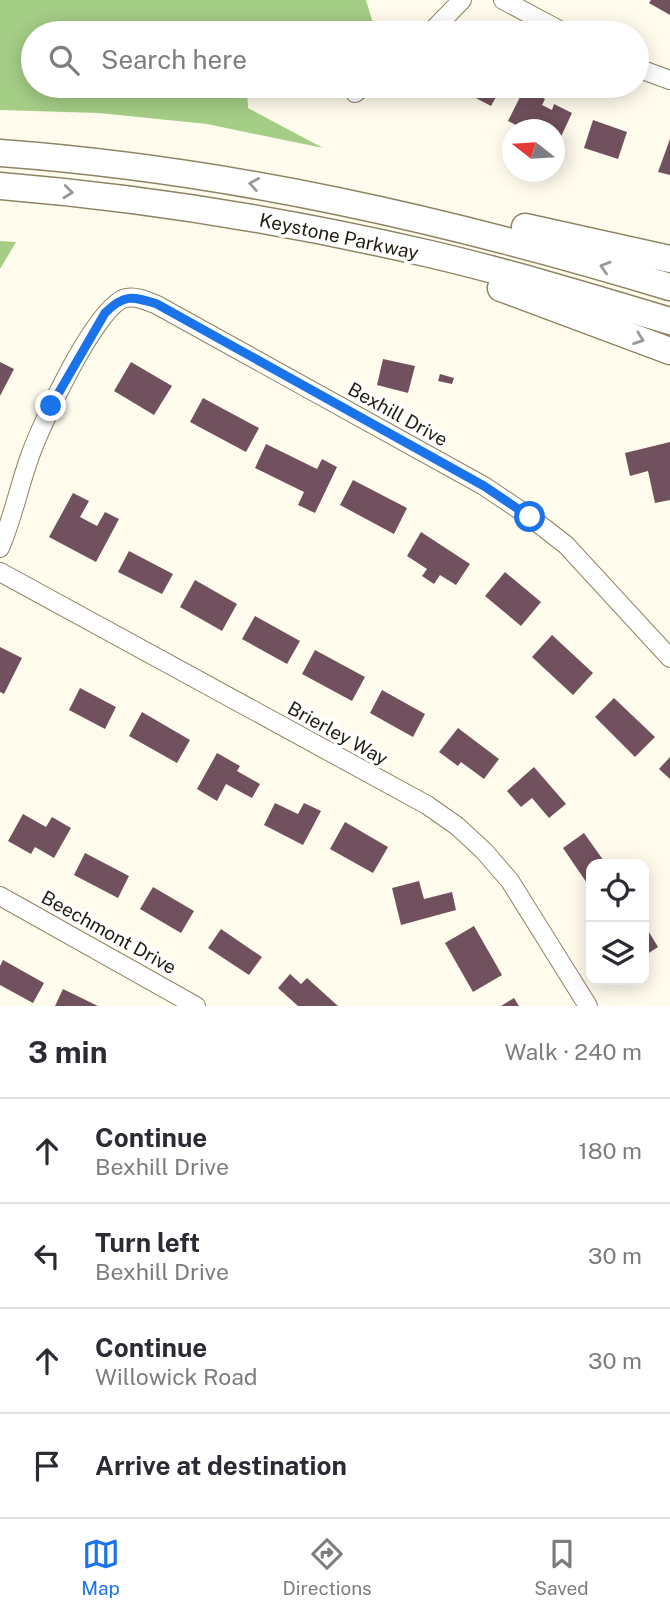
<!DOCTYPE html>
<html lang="en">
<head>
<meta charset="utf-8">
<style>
  body { margin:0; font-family:"Public Sans",sans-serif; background:#f2f2f3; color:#2b2b33 }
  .controls { position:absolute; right:21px; bottom:21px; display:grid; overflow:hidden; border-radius:14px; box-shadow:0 4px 18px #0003 }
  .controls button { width:63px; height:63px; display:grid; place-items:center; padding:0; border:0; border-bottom:2px solid #e1e1e2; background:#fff; color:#2b2b33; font:35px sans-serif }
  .compass { position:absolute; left:502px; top:119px; width:63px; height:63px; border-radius:50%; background:#fff; box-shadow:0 4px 18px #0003; rotate:287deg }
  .stop { position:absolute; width:21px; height:21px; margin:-16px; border:5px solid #1a73e8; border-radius:50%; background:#fff }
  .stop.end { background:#1a73e8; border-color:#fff; box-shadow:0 2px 7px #0008 }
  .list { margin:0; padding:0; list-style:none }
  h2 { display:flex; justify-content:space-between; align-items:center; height:91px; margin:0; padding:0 28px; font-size:30px }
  h2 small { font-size:23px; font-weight:400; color:#7c7c81 }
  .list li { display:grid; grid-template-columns:46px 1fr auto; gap:21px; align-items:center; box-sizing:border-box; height:105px; padding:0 28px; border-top:2px solid #e1e1e2 }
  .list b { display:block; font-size:26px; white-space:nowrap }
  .list p { margin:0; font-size:23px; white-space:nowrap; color:#7c7c81 }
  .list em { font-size:23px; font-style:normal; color:#7c7c81 }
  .icon { flex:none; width:38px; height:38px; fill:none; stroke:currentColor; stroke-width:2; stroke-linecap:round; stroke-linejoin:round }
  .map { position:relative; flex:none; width:670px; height:1006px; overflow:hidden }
  .search { position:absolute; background:#fff; box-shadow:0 4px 18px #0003; left:21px; right:21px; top:21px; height:77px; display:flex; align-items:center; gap:18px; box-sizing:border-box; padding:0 24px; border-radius:38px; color:#7c7c81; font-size:26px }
  .sheet { height:511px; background:#fff }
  nav { display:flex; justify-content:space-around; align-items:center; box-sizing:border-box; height:98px; border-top:2px solid #e1e1e2; background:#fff; font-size:19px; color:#7c7c81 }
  nav a { display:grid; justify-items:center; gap:4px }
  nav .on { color:#1a73e8 }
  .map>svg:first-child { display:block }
  .forest { fill:#a4cd86 }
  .building { fill:#71515e }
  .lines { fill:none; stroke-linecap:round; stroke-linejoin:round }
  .minor-casing { stroke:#8e8464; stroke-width:20 }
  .highway-casing { stroke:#8e8464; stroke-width:29 }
  .minor { stroke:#fff; stroke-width:18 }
  .highway { stroke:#fff; stroke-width:26 }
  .oneway { stroke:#9b9994 }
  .route { stroke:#1a73e8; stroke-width:9 }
  .labels { text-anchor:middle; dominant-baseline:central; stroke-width:7; stroke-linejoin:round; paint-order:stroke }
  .street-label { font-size:19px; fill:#211d11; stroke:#fff }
</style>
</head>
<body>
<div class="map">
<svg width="670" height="1006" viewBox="0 0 670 1006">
  <rect width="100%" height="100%" fill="#fffbed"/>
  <g class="forest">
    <path d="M0,0h366l10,33h-343v53h219l-5,2 1,20 75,40 -116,-24 -108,-11 -99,-3z"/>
    <path d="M0,241l16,1 -16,27z"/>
  </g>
  <g class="building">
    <path d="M651,0h19v15l-21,-12z"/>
    <path d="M285,25l18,8h-22z"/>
    <path d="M453,86h49l-11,20z"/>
    <path d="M524,89l21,10 -3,6 10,5 2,-6 18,9 -15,32 -3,-1v-14h-28l-18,-9z"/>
    <path d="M593,120l34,12 -9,27 -34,-11z"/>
    <path d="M670,139v36l-12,-3z"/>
    <path d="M383,359l32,7 -7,27 -31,-8z"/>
    <path d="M0,362l14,7 -14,27z"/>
    <path d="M131,362l41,24 -18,29 -40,-24z"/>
    <path d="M440,374l14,4 -2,6 -14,-3z"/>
    <path d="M203,398l56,30 -13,24 -56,-30z"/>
    <path d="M670,442v58l-15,3 -7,-32 -18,5 -5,-23z"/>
    <path d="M266,444l51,25 5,-10 15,8 -22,46 -17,-8 6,-13 -49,-24z"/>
    <path d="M353,480l54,28 -13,26 -54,-29z"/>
    <path d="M73,493l16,8 -9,16 17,9 8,-14 14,7 -23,43 -47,-25z"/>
    <path d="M421,532l49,32 -14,21 -16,-10 -6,9 -12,-8 5,-7 -20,-13z"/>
    <path d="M129,551l44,23 -11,20 -44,-22z"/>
    <path d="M505,572l36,30 -20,24 -36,-30z"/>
    <path d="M195,580l42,24 -15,27 -42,-24z"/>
    <path d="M255,616l45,25 -13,23 -45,-25z"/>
    <path d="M552,635l41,38 -20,22 -41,-38z"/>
    <path d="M0,647l22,11 -18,36 -4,-2z"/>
    <path d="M315,650l50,27 -13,24 -50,-27z"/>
    <path d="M80,688l36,19 -11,22 -36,-19z"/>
    <path d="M382,690l43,24 -12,23 -43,-24z"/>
    <path d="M614,698l41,39 -20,20 -40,-40z"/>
    <path d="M142,712l48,28 -13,23 -48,-27z"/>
    <path d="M458,728l41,31 -15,20 -23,-17 -3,4 -19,-14z"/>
    <path d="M217,753l23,13 -3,5 23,13 -8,14 -26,-14 -9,17 -20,-12z"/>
    <path d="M670,757v22l-11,-10z"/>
    <path d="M534,767l32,37 -17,14 -17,-20 -11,9 -14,-16z"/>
    <path d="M275,803l23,11 6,-11 17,8 -18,34 -39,-20z"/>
    <path d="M23,814l23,13 6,-10 19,11 -17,30 -19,-11 -4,7 -23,-13z"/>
    <path d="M345,822l43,25 -15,26 -43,-24z"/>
    <path d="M584,833l22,31h-15v25l-28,-41z"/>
    <path d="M85,853l44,23 -11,22 -44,-23z"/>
    <path d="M419,881l5,18 28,-7 4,18 -55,15 -9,-37z"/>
    <path d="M153,887l41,24 -13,22 -41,-24z"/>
    <path d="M644,924l14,23 -14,9z"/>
    <path d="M474,926l28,49 -29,17 -28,-49z"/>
    <path d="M221,929l41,28 -13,18 -41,-27z"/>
    <path d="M3,960l41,23 -11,20 -33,-18v-19z"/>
    <path d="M290,974l11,10 6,-6 31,28h-40l-20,-18z"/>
    <path d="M63,989l35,17h-43z"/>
    <path d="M514,998l5,8h-18z"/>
  </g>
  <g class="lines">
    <g class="minor-casing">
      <g id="minor">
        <path d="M503,0l62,33"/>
        <path d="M430,33l32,-33"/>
        <path d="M637,68l33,12"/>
        <path d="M355,93l9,-7"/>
        <path d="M0,548c13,-30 19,-62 30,-92 10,-29 67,-153 96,-158 11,-2 21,3 31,7l327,181 46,31 36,28 104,113"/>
        <path d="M0,572l427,233 30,21 27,25 26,30 78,125"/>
        <path d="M0,896l196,110"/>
      </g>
    </g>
    <g class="highway-casing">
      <g id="highway">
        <path d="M0,153c231,17 448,67 670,134"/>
        <path d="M0,186c145,12 288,35 430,68 81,19 160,43 240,67"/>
        <path d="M525,227l145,32"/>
        <path d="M501,288l169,63"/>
      </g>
    </g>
    <use href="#minor" class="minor"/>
    <use href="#highway" class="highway"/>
  </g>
  <defs><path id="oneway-chevron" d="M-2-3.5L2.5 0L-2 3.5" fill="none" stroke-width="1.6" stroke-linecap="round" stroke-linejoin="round" transform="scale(1.75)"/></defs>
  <g class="oneway">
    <use href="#oneway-chevron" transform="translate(254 184) rotate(-170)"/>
    <use href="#oneway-chevron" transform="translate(68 192) rotate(6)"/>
    <use href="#oneway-chevron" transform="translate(605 267) rotate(-163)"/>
    <use href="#oneway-chevron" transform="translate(639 339) rotate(20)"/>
  </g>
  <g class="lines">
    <path class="route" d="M51,406l54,-93c19,-19 27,-17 52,-9l327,182 46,31"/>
  </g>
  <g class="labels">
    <g class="street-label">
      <text transform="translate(339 236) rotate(12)">Keystone Parkway</text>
      <text transform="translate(398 414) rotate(29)">Bexhill Drive</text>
      <text transform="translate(338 733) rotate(29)">Brierley Way</text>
      <text transform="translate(109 932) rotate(29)">Beechmont Drive</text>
    </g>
  </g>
</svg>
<div class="controls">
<button><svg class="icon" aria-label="locate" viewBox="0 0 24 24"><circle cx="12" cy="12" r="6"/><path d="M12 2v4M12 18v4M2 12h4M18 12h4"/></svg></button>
<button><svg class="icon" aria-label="layers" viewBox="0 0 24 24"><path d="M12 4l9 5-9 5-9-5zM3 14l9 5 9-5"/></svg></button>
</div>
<svg class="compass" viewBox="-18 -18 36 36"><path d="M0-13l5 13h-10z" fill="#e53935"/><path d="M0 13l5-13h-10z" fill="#7c7c81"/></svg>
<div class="stop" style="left:530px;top:517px"></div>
<div class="stop end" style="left:51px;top:406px"></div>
<div class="search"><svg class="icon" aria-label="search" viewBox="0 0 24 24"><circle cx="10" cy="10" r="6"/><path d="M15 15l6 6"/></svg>Search here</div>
</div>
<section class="sheet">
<h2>3 min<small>Walk · 240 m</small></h2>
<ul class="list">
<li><svg class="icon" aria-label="ahead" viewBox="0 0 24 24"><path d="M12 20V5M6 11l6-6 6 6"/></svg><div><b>Continue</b><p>Bexhill Drive</p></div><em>180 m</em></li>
<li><svg class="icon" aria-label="left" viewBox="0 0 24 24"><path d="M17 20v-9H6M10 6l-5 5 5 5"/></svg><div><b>Turn left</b><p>Bexhill Drive</p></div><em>30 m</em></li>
<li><svg class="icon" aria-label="ahead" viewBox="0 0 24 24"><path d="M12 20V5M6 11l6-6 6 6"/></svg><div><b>Continue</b><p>Willowick Road</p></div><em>30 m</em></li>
<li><svg class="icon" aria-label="arrive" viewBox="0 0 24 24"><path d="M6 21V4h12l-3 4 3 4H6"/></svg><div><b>Arrive at destination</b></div></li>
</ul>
</section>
<nav>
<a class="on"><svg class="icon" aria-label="map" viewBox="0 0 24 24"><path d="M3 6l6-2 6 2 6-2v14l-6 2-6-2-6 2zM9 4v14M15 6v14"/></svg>Map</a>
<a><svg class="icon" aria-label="directions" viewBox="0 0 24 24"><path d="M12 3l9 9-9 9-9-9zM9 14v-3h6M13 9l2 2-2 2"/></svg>Directions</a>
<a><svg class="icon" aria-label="saved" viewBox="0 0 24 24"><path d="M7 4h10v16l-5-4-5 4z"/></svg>Saved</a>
</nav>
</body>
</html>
